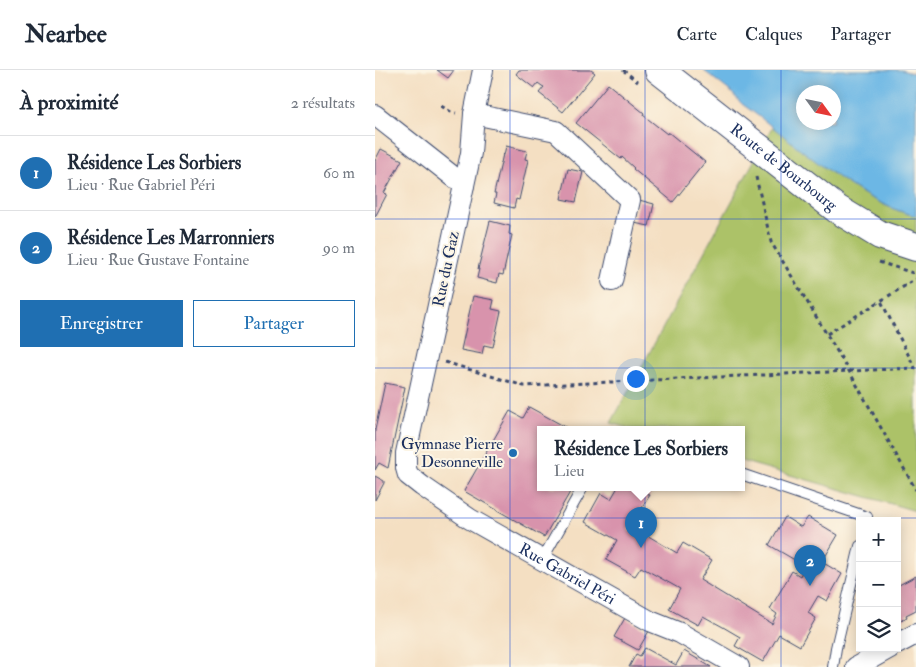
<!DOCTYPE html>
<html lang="fr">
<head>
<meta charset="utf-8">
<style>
  body { margin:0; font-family:"IM FELL Double Pica",serif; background:#f2f2f3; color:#1f2937 }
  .controls { position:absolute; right:15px; bottom:15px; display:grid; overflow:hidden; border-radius:0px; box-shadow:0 2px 12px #0003 }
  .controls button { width:45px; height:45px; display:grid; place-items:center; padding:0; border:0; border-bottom:1px solid #e0e1e3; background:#fff; color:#1f2937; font:25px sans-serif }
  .compass { position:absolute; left:421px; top:15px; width:45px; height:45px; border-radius:50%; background:#fff; box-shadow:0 2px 12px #0003; rotate:123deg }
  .you { position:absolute; left:260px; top:308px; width:18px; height:18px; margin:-12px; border:4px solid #fff; border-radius:50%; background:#1a73e8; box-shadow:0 0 0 8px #1a73e833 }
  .badge { display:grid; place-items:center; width:32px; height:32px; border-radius:50%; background:#1f6fb2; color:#fff; font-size:16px; font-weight:700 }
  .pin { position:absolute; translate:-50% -41px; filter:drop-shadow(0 1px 2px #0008) }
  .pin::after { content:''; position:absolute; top:26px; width:18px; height:15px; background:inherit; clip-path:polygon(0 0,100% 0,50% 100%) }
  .popup { position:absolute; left:162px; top:356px; width:208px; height:65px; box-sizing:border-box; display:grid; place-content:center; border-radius:0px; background:#fff; filter:drop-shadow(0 1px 4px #0005); font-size:16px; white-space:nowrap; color:#747a83 }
  .popup b { font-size:19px; color:#1f2937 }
  .popup::after { content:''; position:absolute; left:50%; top:100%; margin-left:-10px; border:10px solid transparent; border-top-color:#fff }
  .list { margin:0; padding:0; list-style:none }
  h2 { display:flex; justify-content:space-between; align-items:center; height:65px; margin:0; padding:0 20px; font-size:21px }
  h2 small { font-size:16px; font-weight:400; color:#747a83 }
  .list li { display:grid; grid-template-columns:32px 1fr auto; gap:15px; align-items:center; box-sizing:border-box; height:75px; padding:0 20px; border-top:1px solid #e0e1e3 }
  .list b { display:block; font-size:19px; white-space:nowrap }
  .list p { margin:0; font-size:16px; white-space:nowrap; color:#747a83 }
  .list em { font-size:16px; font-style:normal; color:#747a83 }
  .actions { display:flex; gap:10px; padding:15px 20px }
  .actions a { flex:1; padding:11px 0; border:1px solid #1f6fb2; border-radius:0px; text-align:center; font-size:18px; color:#1f6fb2 }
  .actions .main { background:#1f6fb2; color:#fff }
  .icon { flex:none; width:28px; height:28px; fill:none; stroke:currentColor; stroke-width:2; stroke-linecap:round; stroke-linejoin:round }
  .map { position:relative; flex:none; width:541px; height:597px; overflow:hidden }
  header { display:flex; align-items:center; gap:30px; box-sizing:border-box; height:70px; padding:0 25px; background:#fff; border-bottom:1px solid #e0e1e3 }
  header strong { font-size:24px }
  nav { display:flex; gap:28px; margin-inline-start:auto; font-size:18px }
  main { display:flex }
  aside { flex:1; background:#fff }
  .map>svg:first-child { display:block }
  .green { fill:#acc267; stroke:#647862 }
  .water { fill:#6cb7e5; stroke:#4473a2; fill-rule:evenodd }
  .building { fill:#d893ac }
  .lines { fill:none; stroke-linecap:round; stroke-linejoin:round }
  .lane-casing { stroke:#3c496d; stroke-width:12 }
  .street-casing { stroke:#3c496d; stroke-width:22 }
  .secondary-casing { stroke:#3c496d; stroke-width:30 }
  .path { stroke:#3c496d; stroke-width:3; stroke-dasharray:4 4; stroke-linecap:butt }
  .lane { stroke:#fff; stroke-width:10 }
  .street { stroke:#fff; stroke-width:20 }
  .secondary { stroke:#fff; stroke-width:28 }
  .grid { fill:none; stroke:#1d4ed8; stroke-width:1; stroke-opacity:0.55 }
  .poi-dot { fill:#1f6fb2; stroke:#fcf5e5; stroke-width:2 }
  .labels { text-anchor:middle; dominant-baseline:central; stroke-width:4; stroke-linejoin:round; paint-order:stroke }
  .street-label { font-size:16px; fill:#1b2f5e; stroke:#fcf5e5 }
  .poi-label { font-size:16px; fill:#1b2f5e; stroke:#fcf5e5; text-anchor:end }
</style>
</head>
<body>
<header>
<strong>Nearbee</strong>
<nav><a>Carte</a><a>Calques</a><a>Partager</a></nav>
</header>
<main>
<aside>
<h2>À proximité<small>2 résultats</small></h2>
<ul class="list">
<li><span class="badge">1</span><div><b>Résidence Les Sorbiers</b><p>Lieu · Rue Gabriel Péri</p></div><em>60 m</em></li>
<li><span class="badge">2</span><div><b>Résidence Les Marronniers</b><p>Lieu · Rue Gustave Fontaine</p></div><em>90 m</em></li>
</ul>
<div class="actions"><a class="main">Enregistrer</a><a>Partager</a></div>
</aside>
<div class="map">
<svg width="541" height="597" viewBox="0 0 541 597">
  <rect width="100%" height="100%" fill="#fcf5e5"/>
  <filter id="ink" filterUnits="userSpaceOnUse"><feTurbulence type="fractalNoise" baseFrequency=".02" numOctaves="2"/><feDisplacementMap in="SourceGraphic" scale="10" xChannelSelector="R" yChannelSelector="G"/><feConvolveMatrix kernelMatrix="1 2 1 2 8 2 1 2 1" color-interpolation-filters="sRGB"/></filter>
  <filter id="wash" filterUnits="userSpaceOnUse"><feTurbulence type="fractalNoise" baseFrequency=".0096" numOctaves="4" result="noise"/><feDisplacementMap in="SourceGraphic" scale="20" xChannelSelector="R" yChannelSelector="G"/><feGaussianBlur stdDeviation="1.12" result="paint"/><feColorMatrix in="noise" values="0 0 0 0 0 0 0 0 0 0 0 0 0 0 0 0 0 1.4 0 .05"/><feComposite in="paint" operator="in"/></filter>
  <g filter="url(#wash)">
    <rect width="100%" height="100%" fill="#f4dfc2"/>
    <path class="green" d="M398,56c43,34 89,77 143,90v295l-175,-50v-32h-109l-21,-6z"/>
    <path class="water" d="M328,0h198l15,4v142c-61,-14 -123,-76 -174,-112l-11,-12zM428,22h30v30h-30z"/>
    <g id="blocks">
      <g class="building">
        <path d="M62,0h17l-6,8z"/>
        <path d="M144,0h72l4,3 -32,39 -24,-19 5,-6 -2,-1 -4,-3 -4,5 -18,-14z"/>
        <path d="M233,14l36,29 -1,2 24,19 1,-2 37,30 -32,40 -40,-33 1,-1 -12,-11 -1,2 -45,-36z"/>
        <path d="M131,76l21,5 -2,8 3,1 -9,40 -3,-1 -2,9 -20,-5 2,-9h-2l9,-40 1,1z"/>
        <path d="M6,79l21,11 -18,33 3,1 -12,23v-56z"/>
        <path d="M193,99l15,3 -7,30 -15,-3z"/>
        <path d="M264,130l15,4 -5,22 -15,-3z"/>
        <path d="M115,151l20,5 -1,8 3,1 -9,40 -4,-1 -2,9 -20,-5 2,-9h-1z"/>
        <path d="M98,226l21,4 -2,9 9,2 -8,36 -9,-2 -2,9 -21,-4z"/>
        <path d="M10,313l20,4 -17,81 -9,-5 -4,7v-40z"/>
        <path d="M154,337l40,22h-28v58h32l-29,50 -80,-46 46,-80 13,7z"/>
        <path d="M0,406l9,5v2l-9,17z"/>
        <path d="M243,417h19l13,8 -22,35 15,9 2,-5 32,19 6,-10 29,17 -12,20 72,44 5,-10 -7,-5 22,-38 8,5 5,-10 -36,-21 16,-28 16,10 7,-10 30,18 -16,27 20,12 -15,27 -9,-5 -10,17 8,5 -16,28 -21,-12 -16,28 -28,-16 5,-9 -17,-10 -20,-11 -5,9 -29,-16 11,-20 -39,-22 -6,9 -29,-16 11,-20 -32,-18 16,-29 10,6z"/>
        <path d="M541,506v34l-10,5 1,2 -7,4 -1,-2 -2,1v-34z"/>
        <path d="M250,548l24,13 -11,19 -24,-13z"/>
        <path d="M270,578l31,17 8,-14 27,16h-82l7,-13 4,2z"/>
      </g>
    </g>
  </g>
  <g filter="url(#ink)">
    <use href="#blocks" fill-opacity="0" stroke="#3c496d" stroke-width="1"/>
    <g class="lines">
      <g class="lane-casing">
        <g id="lane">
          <path d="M366,404l126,43 -1,4"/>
          <path d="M167,490l41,-73"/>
          <path d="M458,597l3,-19 24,-102"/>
        </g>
      </g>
      <g class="street-casing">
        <g id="street">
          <path id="s1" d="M108,0l-9,44 -3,39 -65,300v15l2,7 14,11 48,33 180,102 30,12 59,34"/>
          <path d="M99,44l82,17 74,69 -18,81"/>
          <path d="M0,45l89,70"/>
          <path d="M522,574l19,-10"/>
          <path d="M481,597l34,-19"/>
        </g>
      </g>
      <g class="secondary-casing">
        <g id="secondary">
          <path id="s2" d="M284,0l178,139 43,26 36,12"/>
        </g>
      </g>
      <g class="path">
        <path d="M248,0l15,12"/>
        <path d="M66,36l10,6 5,1"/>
        <path d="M381,107l15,65 78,129 67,119"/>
        <path d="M504,192l37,12"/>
        <path d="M452,264l89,-55"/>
        <path d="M70,292l79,24 391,-18 -34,-67"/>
      </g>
      <use href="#lane" class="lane"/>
      <use href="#street" class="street"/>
      <use href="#secondary" class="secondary"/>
    </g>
  </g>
  <path class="grid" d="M135,0v597M270,0v597M406,0v597M0,149h541M0,298h541M0,448h541"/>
  <circle class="poi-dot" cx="138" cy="383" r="5"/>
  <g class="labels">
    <g class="street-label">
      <text stroke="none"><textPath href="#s2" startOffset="158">Route de Bourbourg</textPath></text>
      <text transform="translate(71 199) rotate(-78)">Rue du Gaz</text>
      <text stroke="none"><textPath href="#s1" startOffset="601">Rue Gabriel Péri</textPath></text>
    </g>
    <g class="poi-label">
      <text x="128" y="374">Gymnase Pierre<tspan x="128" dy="18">Desonneville</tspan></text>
    </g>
  </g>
</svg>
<div class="controls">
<button>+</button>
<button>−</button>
<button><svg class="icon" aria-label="layers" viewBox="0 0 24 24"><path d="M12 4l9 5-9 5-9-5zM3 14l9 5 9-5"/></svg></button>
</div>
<svg class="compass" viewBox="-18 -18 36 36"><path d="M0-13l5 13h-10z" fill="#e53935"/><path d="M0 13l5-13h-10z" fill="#747a83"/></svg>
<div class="you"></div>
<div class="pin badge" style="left:266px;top:478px">1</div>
<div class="popup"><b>Résidence Les Sorbiers</b>Lieu</div>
<div class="pin badge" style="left:435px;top:516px">2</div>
</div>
</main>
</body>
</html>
